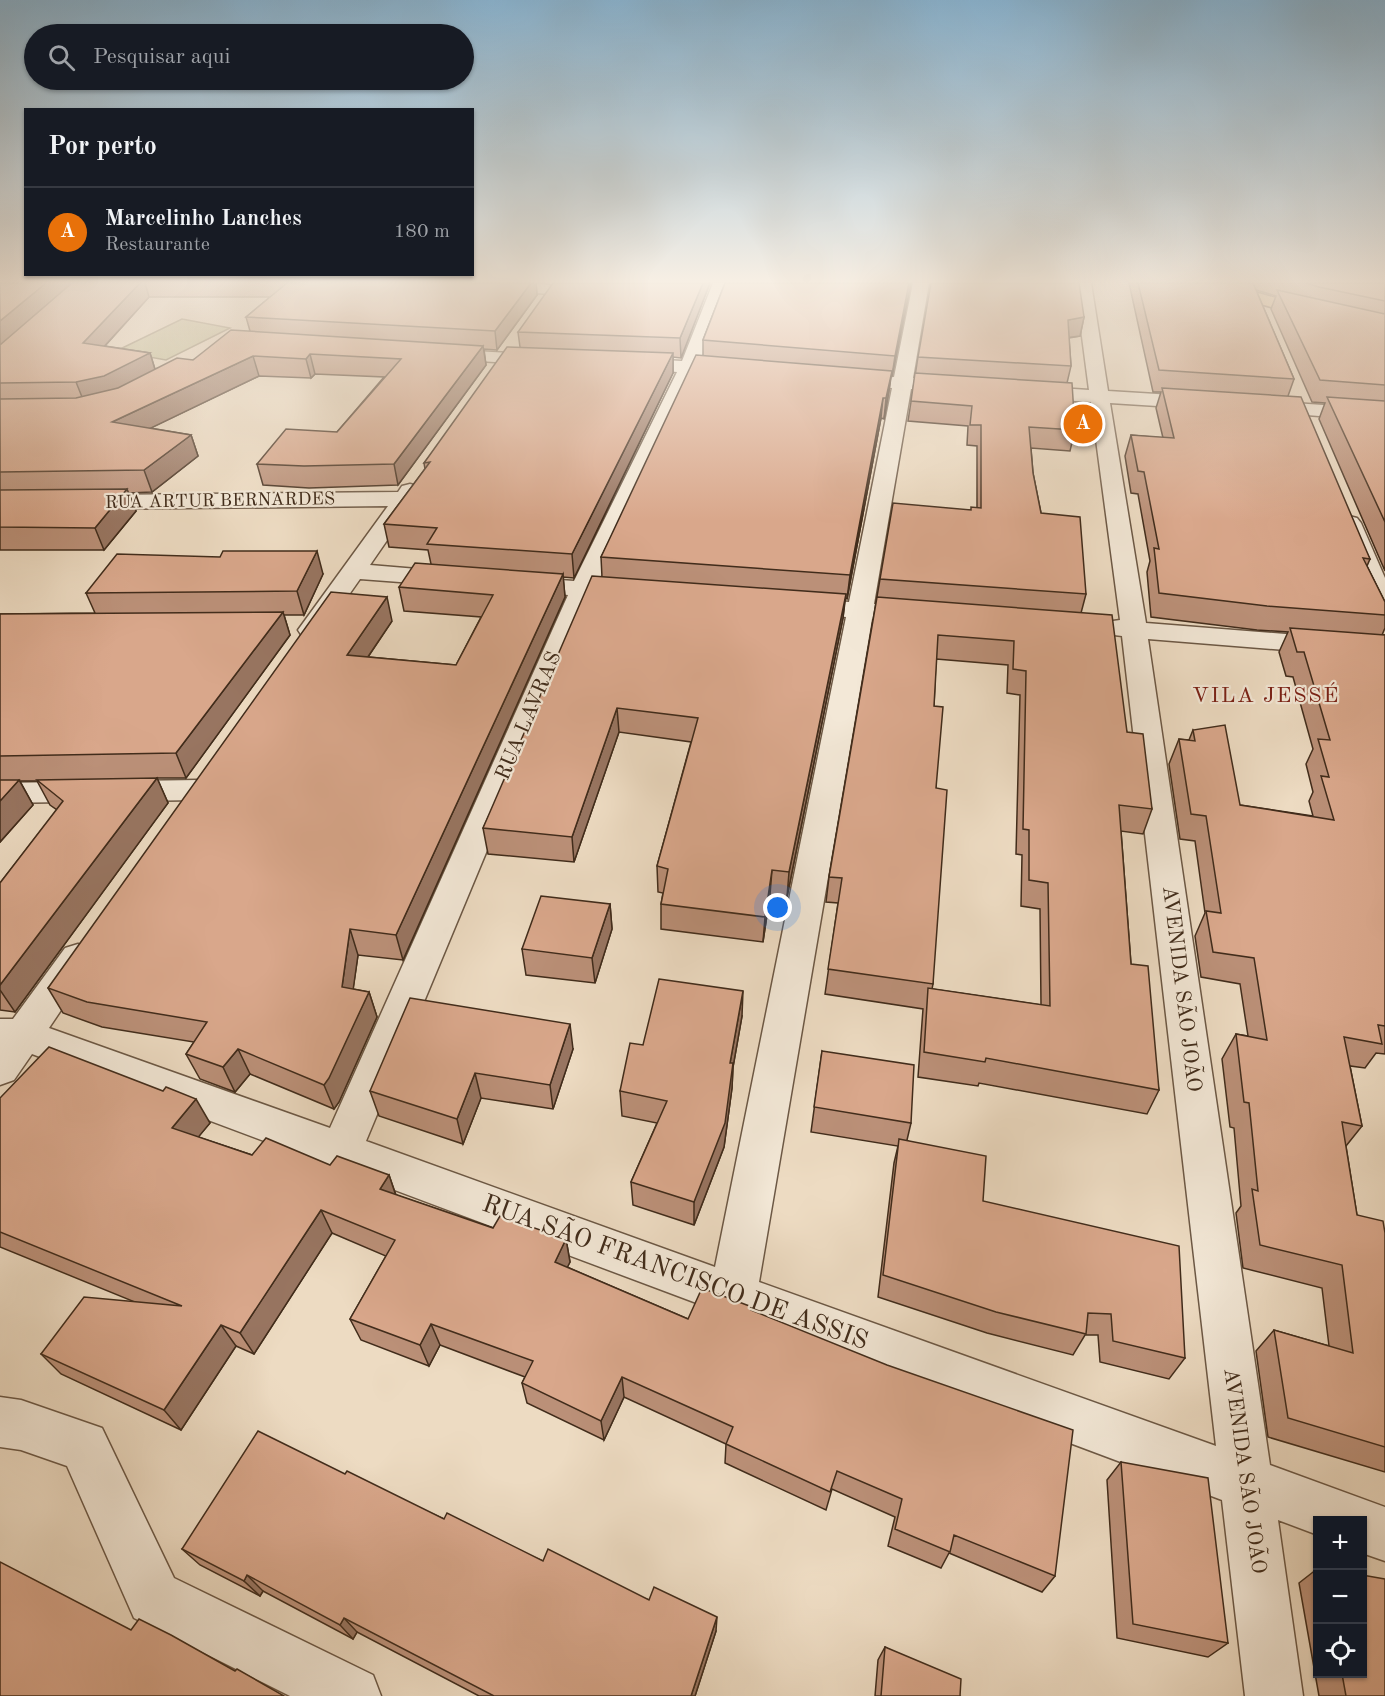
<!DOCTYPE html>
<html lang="pt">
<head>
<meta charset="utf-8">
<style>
  body { margin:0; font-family:"Old Standard TT",serif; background:#20242c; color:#f1f3f6 }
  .controls { position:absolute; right:18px; bottom:18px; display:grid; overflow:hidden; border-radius:0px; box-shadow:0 2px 4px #0004 }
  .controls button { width:54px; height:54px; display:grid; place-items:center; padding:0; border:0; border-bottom:2px solid #363941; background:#171b24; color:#f1f3f6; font:30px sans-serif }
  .you { position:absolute; left:778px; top:908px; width:21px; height:21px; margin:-15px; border:4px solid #fff; border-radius:50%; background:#1a73e8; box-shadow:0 0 0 9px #1a73e833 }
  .badge { display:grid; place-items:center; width:39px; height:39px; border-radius:50%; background:#c59692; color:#fff; font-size:20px; font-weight:700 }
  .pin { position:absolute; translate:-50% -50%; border:3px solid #fff; box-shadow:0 2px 6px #0006 }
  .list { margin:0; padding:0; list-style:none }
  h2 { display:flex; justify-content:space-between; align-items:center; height:78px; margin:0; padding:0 24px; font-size:26px }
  h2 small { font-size:20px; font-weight:400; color:#9ea1a6 }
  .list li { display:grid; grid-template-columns:39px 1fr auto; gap:18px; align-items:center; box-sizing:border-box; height:90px; padding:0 24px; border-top:2px solid #363941 }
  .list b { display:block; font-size:22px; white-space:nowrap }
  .list p { margin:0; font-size:20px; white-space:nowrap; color:#9ea1a6 }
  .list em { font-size:20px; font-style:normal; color:#9ea1a6 }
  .icon { flex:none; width:33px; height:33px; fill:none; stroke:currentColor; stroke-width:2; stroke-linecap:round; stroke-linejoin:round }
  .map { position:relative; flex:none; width:1385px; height:1696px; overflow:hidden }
  .search { position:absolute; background:#171b24; box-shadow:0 2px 4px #0004; left:24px; top:24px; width:450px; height:66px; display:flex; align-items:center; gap:15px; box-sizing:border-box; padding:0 21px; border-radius:33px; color:#9ea1a6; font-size:22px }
  .panel { position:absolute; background:#171b24; box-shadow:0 2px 4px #0004; left:24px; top:108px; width:450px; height:168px; border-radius:0px }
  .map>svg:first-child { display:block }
  .green { fill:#c0bd8e; stroke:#807454; stroke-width:1.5 }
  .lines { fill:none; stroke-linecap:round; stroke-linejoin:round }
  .minor-casing { stroke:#6c5845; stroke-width:3 }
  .major-casing { stroke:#412c1b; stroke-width:3 }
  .minor { fill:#f3e8d7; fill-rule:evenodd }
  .major { fill:#e6be81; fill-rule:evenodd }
  .wall { fill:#bb9078; stroke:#412c1b; stroke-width:1.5; fill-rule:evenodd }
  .shaded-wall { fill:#987561; stroke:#412c1b; stroke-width:1.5 }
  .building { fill:#d9a78b; stroke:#412c1b; stroke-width:1.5 }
  .labels { text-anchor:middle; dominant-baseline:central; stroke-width:4.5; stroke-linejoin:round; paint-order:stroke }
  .far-street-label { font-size:18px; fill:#412c1b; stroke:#f3e8d7 }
  .street-label { font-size:21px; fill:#412c1b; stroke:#f3e8d7 }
  .neighbourhood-label { font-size:22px; letter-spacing:1.5px; fill:#7a1f14; stroke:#f3e8d7 }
  .near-street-label { font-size:26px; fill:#412c1b; stroke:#f3e8d7 }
</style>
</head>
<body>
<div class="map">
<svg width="1385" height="1696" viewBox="0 0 1385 1696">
  <rect width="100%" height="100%" fill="#eddbc2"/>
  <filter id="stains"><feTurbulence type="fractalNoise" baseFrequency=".00333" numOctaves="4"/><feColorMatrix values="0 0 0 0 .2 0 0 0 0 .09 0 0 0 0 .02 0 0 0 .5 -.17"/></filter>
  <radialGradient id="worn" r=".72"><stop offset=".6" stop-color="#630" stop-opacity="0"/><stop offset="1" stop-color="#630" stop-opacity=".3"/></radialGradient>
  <path class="green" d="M182,319l48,9 -64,32 -50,-9z"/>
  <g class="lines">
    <g class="minor-casing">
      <g id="minor">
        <path d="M436,283c19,0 116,-4 124,6l-8,5 -108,-6z"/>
        <path d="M713,283h16l-29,79 42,4 2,4 -2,4 -47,-1 -97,210 40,5 4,5 -4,5 -9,3 -37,-3 -226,543 349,126 131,-650 -55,-6 -4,-5 4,-5 9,-3 49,4 43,-214 -46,-3 -7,-2 -2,-4 2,-4 7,-2 48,4 19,-94h16l-16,95 46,3 7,2 2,4 -2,4 -7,2 -48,-4 -37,215 55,6 4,5 -4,5 -9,3 -48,-4 -113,663 457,164 -94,-810 -16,-2 -4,-6 4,-6 14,-2 -29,-218 -62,-4 -7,-2 -3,-4 3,-4 7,-2 60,4 -14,-107h16l17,108 97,6 7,2 3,4 -3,4 -7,2 -95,-6 36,220 239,19v16l-237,-19 122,826 115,42v54l-23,-8v-33h-44v15l-40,-15 25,176h-58l-23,-196 -1190,-446 -18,26 -14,5v-66h13l52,-71 13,-4 13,4 5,10 -47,70 281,100 238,-533 -58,-6 -3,-5 3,-5 9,-2 55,4 103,-209 -49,-4 -6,-1 -3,-4 3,-4 6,-1 54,3z"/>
        <path d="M439,349l104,6 6,1 3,4 -3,4 -6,1 -110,-7 -3,-4 3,-4z"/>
        <path d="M1262,401l123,8v12l-130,-10 -3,-4 3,-4z"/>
        <path d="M410,484l8,2 3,5 -51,74 83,7 9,2 3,5 -3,5 -9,2 -93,-7 -40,57 -9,2 -9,-2 -4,-6 90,-124 -388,4v-14l398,-4 4,-6z"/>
        <path d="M1349,516l8,2 4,5 24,55v37l-9,-3 -4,-5 -35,-84 4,-5z"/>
        <path d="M198,780l11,3 5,7 -5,7 -11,3 -198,3v-20z"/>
        <path d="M0,1397l21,3 81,28 72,150 199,97 8,21h-91l-156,-78 -67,-152 -46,-16 -21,-3z"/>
      </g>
    </g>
    <g class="major-casing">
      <path id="major" d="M1196,283h27l88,25 74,16v10l-83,-18 -104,-30z"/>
    </g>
    <use href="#minor" class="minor"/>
    <use href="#major" class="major"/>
  </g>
  <g class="wall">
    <path d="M0,283h536l1,12 -40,55 -13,-1 2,16 -88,120 -89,3 -46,-3 -6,-21 80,-32 47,-55 -69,-3 -4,4 -52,-2 -109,52 41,7 7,21 -46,36 -23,1 7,18 -32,39h-104zM149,297h121l-24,20 4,14 -57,29 -38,9 -5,-16 -45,-7z"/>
    <path d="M710,283l-29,75 -8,-1v16l-99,205 -11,-1 2,20 -162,363 -45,-5 -5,34 16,3 8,25 -38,85 -5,7 -84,-35 -15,18 -35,-13 -14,-25 8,-12 -92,-15 -39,-14 -15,-25 344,-367 -24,36 88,8 25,-48 -77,-6 -5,-24 32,-23 -3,-14 -39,-3 -5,-23 41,-55 -1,-6 96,-116 -2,-15z"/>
    <path d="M725,283h186l-19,93 -1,-1 -2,16 -5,28 -3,-1 -34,181 -2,-1 -2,20 -56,279 -17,-2 -7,47 -102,-13v-25l2,-11 -5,-1 -1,-26 34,-124 -72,-10 -45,130 -86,-8 -5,-26 119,-251 -1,-20 102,-202v-15z"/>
    <path d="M1129,283h256v288l-66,-152 6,-16 -13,-1 -41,-93 5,-13 -20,-6 38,89 -6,17 82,163 -3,7 18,36v26l-3,7h3v419l-9,-1 -11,15 -15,-2 12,60 -16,20 11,69 28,18v239l-117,-35 -12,-86 18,-21 55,16 -7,-58 -79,-20 -7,-55 5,-7 -7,-78 -4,-1 -8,-68 14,-25 12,2 -8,-52 -39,-7 -6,-41 10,-23 -10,-72 -15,-2 -11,-75 10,-25 10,1 4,-10 47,75 73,11 -4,-15 4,-9 -7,-28 7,-15 -20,-72 -7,-1 -7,-24 9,-20 -31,-2 -106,-13 -4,-45 3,-11 -12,-67 -7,-1 -6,-37 6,-21 32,3 -7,-30 5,-16h-8z"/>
    <path d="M1084,317l-4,19 -11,2 2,28 -4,17 8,47 -5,21 -39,-3 2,25 8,40 45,81 -5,19 46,119 25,77 -9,25 -22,-3 10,133 28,126 -12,24 -168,-31 -1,3 -60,-9 5,-68 -98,-15 13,-91 -12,-1 3,-25 51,-298 90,-69 7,-2v-62l-10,-1 1,-19 -60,-5 10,-64zM936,659l72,6 -1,28 13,2 -4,159 6,1 -1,51 19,3 1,96 -109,-16 1,-5 3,-196 -2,-82z"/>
    <path d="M323,574l-19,41h-20l6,20 -104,143h-29l11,25 -153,209 -15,-2v-127l57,-73 -7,-5 -13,-24h-17l13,24 -33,37v-228l95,-1 -9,-20z"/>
    <path d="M610,904l2,25 -17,54 -69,-8 -4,-26z"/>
    <path d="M742,1016l-9,51 -1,21 -8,59 -30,78 -61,-20 -2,-23 26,-59 -35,-7 -2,-25 23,-46z"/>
    <path d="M573,1049l-20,60 -72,-11 -18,46 -84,-28 -9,-25z"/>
    <path d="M822,1051l89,72 -4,17 76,61 202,157 -16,21 -69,-17 -2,-27h-13l-12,20 -86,-22 -109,-36 16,-134 4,-17 -87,-14z"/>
    <path d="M163,1091l47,32 -12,14 54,18 78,10 59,10 7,20 97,33 73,11 4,23 -3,5 121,52 64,-12v3l303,266 -13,16 -93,-39 -8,15 -53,-22 7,-29 -63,-28 -6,21 -101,-47 1,-19 -102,-47 -20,43 -77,-37 -5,-20 3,-6 -85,-32 -11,21 -68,-26 -11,-21 36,-63 -54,-23 -78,121 -18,-8 -55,84 -120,-56 -20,-20 94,-52 -135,-55v-149z"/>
    <path d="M1121,1462l107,181 -20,14 -91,-19 -10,-158z"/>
    <path d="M345,1474l99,45 99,42 106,39 67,31 -21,65h-216l-122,-64 -4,7 -90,-48 -3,5 -60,-31 -18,-16z"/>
    <path d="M1317,1569v105h45l23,22h-66l-20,-113z"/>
    <path d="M885,1647l75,49h-85l3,-36z"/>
  </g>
  <g class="shaded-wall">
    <path d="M46,283h27l-73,64v-26z"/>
    <path d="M140,283h5l4,14 -59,65 -7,-19z"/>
    <path d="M531,283h5l1,12 -40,55 -2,-19z"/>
    <path d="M703,283h7l-29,75 -1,-20z"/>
    <path d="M909,283h2l-19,93 3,-20z"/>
    <path d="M1084,317l-4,19 -16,2 4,-18z"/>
    <path d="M483,346l3,19 -88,120 -4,-21z"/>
    <path d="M150,353l6,20 -72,29 -8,-20z"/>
    <path d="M673,353v20l-99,205 -2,-24z"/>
    <path d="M310,354l5,20 -4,4 -5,-19z"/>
    <path d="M253,356l6,20 -139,67 -8,-21z"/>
    <path d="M892,371l-3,20 -5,28 2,-21z"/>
    <path d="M883,398l-2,20 -34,181 3,-24z"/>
    <path d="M191,435l7,21 -46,36 -8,-22z"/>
    <path d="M127,489l9,22 -32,39 -9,-22z"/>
    <path d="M317,551l6,23 -19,41 -7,-24z"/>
    <path d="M563,574l2,23 -162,363 -7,-25z"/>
    <path d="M846,594l-3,24 -56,279 2,-25z"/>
    <path d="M387,597l5,24 -39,58 -6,-24z"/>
    <path d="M283,612l7,23 -104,143 -10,-25z"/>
    <path d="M617,708l2,24 -45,130 -2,-25z"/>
    <path d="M157,778l11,25 -153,209 -15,-22v-5z"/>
    <path d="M19,780l14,25 -33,37v-41z"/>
    <path d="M772,870l-2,25 -7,47 2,-25z"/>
    <path d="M610,904l2,25 -17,54 -3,-25z"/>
    <path d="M350,929l8,26 -8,57 -8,-25z"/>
    <path d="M743,991l-1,25 -9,51 -1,21 -8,59 -30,78v-23l36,-139z"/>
    <path d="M369,992l8,25 -38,85 -5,7 -10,-24z"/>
    <path d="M570,1024l3,25 -20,60 -3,-24z"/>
    <path d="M238,1049l12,25 -15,18 -12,-25z"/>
    <path d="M475,1073l6,25 -18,46 -6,-25z"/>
    <path d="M196,1099l14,24 -24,29 -14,-24z"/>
    <path d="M389,1175l8,24 -17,-10z"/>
    <path d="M321,1210l11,23 -78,121 -14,-21z"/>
    <path d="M566,1239l4,23 -11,22 -4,-22z"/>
    <path d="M431,1324l9,21 -11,21 -9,-21z"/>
    <path d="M221,1325l15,21 -55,84 -17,-20z"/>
    <path d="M622,1377l2,20 -20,43 -3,-19z"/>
    <path d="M247,1575l16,16 -3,5 -16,-15z"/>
    <path d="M717,1617l-1,14 -21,65h-4z"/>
    <path d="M344,1618l13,14 -4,7 -13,-14z"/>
  </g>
  <g class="building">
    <path d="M0,283h46l-46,38z"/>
    <path d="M72,283h68l-57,60 67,10 -46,23 -28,6 -76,1v-38z"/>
    <path d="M287,283h244l-36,48 -249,-14z"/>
    <path d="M553,283h150l-23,55 -162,-6z"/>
    <path d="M725,283h184l-14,73 -192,-16z"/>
    <path d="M931,283h148l5,34 -16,3 3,46 -153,-9z"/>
    <path d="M1138,283h115l41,96 -135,-9z"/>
    <path d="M1306,283h79v18l-66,-14z"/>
    <path d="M1277,290l108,24v71l-65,-5z"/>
    <path d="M231,330l252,16 -89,118 -90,2 -47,-2 29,-35 51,3 64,-73 -91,-5 -4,5 -53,-3 -141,66 79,13 -47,35 -144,2v-73l76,-1 42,-10 59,-30 16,2z"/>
    <path d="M507,347l166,6 -101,201 -145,-10 10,-16 -53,-4 46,-62 -6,1z"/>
    <path d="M696,355l196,16 -6,27h-3l-33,177 -249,-18z"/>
    <path d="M915,373l157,10 3,47 -46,-3 4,46 8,40 39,4 6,77 -206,-15 13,-76 78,7v-3l10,1v-83h-11l2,-19 -61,-5z"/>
    <path d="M1162,388l139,9 69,162 -7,-1 22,44v13l-118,-9 -108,-13 -5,-45 5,1 -15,-77 -6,-1 -7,-36 43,3z"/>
    <path d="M1327,397l58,4v121z"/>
    <path d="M127,489l-32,39 -95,-1v-37z"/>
    <path d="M223,551h94l-20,40 -211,2 31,-39 103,3z"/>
    <path d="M415,563l148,11 -167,361 -46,-6 -8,58 27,5 -40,86 -5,7 -86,-36 -15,18 -37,-13 21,-32 -120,-20 -39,-14 283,-396 56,5 -40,58 109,10 37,-70 -94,-8z"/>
    <path d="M592,576l254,18 -57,278 -17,-2 -7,47 -104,-13 7,-35 -11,-3 41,-148 -81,-10 -45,129 -89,-9z"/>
    <path d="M877,597l235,18 15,117 16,2 9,75 -33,-4 12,159 17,2 11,124 -173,-32 -1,4 -61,-10 4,-64 122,18 -2,-123 -19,-3v-50l-6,-1 3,-158 -13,-2 1,-28 -76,-6 -4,71 9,1 -7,81 11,2 -14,194 -105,-15 14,-91 -13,-1z"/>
    <path d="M283,612l-107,141 -176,3v-142z"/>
    <path d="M1290,628l95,7v391l-7,-1 4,19 -38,-7 18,89 -20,-4 15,93 26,6 2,12v214l-97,-29 -14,-88 79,23 -11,-88 -82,-20 -8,-56 6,2 -9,-88 -5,-1 -8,-68 31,6 -13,-82 -41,-6 -7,-41 15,2 -15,-97 -15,-2 -12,-75 16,2 -2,-11 32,-5 15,80 94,15 -13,-44 8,1 -11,-38 12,1 -26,-88h-7z"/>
    <path d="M157,778l-157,207v-102l63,-82 -26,-21z"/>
    <path d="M0,780h19l-19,21z"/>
    <path d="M541,896l69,8 -18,54 -70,-9z"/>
    <path d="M659,979l84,12 -13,72h3l-8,60 -31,79 -63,-20 36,-81 -47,-10 10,-48 13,2z"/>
    <path d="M410,998l160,26 -20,61 -75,-12 -18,46 -87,-28z"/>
    <path d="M49,1047l114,44 3,-4 30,12 -24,29 80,27 14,-17 64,27 7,-9 52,19 -9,14 113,39 7,-12 66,23 -11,23 133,57 14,-31 50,19 -1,3 136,55 186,65 -18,146 -101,-41 -4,17 -55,-23 7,-30 -65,-28 -7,21 -104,-48 7,-17 -111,-50 -21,44 -79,-38 11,-22 -102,-37 -11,21 -70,-26 45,-79 -74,-30 -81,123 -19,-8 -57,85 -123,-56 43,-57 98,9 -182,-74v-134z"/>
    <path d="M822,1051l92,14 -3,58 -97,-16z"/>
    <path d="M899,1139l87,17 -3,45 196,45 6,112 -72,-17 -2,-27 -23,-1 -2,21 -90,-22 -113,-37z"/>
    <path d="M258,1431l87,43 2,-3 97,48 3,-6 96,48 5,-12 101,51 5,-13 63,30 -26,79h-197l-150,-78 -4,7 -93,-50 -3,6 -62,-32z"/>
    <path d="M1121,1462l87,16 20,165 -95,-19z"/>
    <path d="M0,1562l131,68 8,-11 32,16 64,36 2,-2 47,27h-284z"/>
    <path d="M1362,1575l23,4v117h-39l-4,-22h20z"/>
    <path d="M885,1647l76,32 -1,17h-79z"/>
  </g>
  <linearGradient id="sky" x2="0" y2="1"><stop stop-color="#89b6d5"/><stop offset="0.54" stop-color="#f7efe4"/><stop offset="1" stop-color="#f7efe4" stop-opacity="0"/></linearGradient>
  <rect width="1385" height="521" fill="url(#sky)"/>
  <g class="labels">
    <g class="far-street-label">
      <text transform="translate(220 501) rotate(-1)">RUA ARTUR BERNARDES</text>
    </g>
    <g class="street-label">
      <text transform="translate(529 716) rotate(-67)">RUA LAVRAS</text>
      <text transform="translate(1181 989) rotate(83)">AVENIDA SÃO JOÃO</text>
      <text transform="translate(1244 1471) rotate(82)">AVENIDA SÃO JOÃO</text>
    </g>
    <g class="neighbourhood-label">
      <text x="1266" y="696">VILA JESSÉ</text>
    </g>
    <g class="near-street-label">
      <text transform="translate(675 1273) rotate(20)">RUA SÃO FRANCISCO DE ASSIS</text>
    </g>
  </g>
  <rect width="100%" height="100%" filter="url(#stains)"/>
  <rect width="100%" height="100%" fill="url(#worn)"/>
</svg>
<div class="controls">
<button>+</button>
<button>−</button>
<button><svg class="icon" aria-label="locate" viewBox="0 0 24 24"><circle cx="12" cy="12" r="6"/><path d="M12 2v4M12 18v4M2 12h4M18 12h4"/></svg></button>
</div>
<div class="you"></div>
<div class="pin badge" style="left:1083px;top:424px;background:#e8710a">A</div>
<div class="search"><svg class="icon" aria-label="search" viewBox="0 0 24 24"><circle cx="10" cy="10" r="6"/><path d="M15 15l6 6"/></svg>Pesquisar aqui</div>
<section class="panel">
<h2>Por perto<small></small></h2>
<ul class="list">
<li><span class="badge" style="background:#e8710a">A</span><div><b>Marcelinho Lanches</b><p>Restaurante</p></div><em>180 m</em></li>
</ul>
</section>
</div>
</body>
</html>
